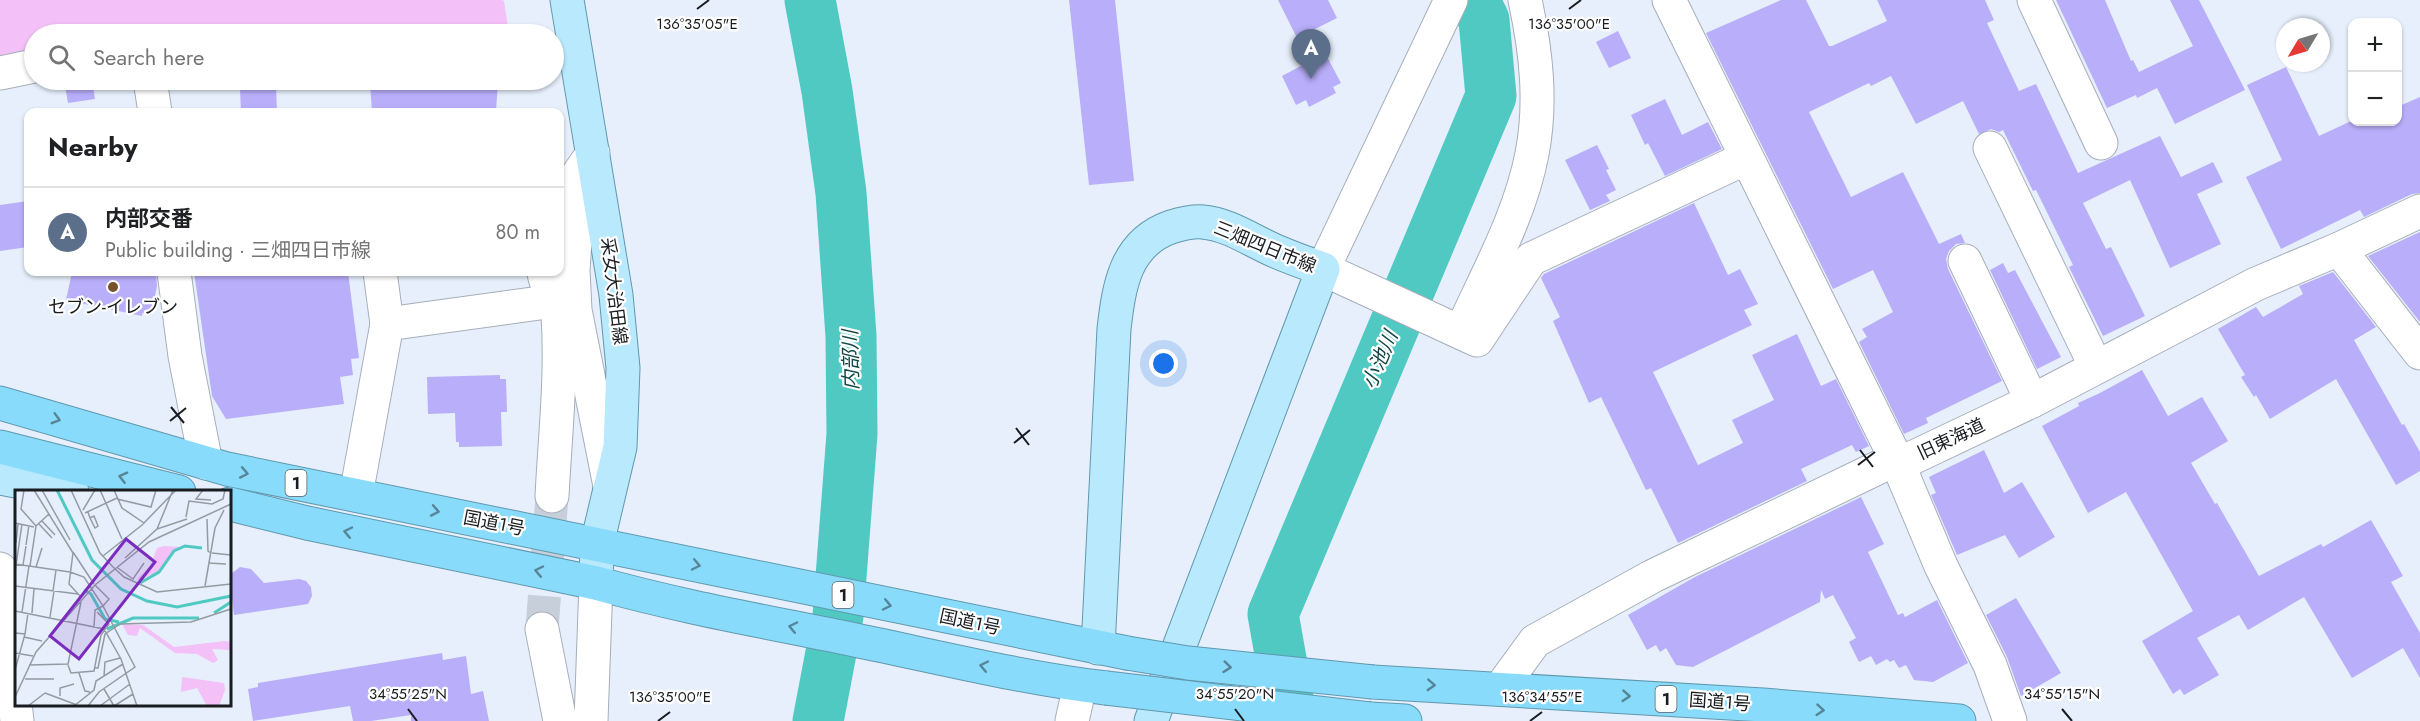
<!DOCTYPE html>
<html lang="en">
<head>
<meta charset="utf-8">
<style>
  body { margin:0; font-family:Jost,"Noto Sans JP",sans-serif; background:#f6f6f6; color:#202124 }
  .controls { position:absolute; right:18px; top:18px; display:grid; overflow:hidden; border-radius:12px; box-shadow:0 2px 4px #0004 }
  .controls button { width:54px; height:54px; display:grid; place-items:center; padding:0; border:0; border-bottom:2px solid #e0e0e0; background:#fff; color:#202124; font:30px sans-serif }
  .compass { position:absolute; left:2276px; top:18px; width:54px; height:54px; border-radius:50%; background:#fff; box-shadow:0 2px 4px #0004; rotate:232deg }
  .you { position:absolute; left:1164px; top:364px; width:21px; height:21px; margin:-15px; border:4px solid #fff; border-radius:50%; background:#1a73e8; box-shadow:0 0 0 9px #1a73e833 }
  .badge { display:grid; place-items:center; width:39px; height:39px; border-radius:50%; background:#b45309; color:#fff; font-size:20px; font-weight:700 }
  .pin { position:absolute; translate:-50% -50px; filter:drop-shadow(0 2px 3px #0008) }
  .pin::after { content:''; position:absolute; top:32px; width:21px; height:18px; background:inherit; clip-path:polygon(0 0,100% 0,50% 100%) }
  .list { margin:0; padding:0; list-style:none }
  h2 { display:flex; justify-content:space-between; align-items:center; height:78px; margin:0; padding:0 24px; font-size:26px }
  h2 small { font-size:20px; font-weight:400; color:#757577 }
  .list li { display:grid; grid-template-columns:39px 1fr auto; gap:18px; align-items:center; box-sizing:border-box; height:90px; padding:0 24px; border-top:2px solid #e0e0e0 }
  .list b { display:block; font-size:22px; white-space:nowrap }
  .list p { margin:0; font-size:20px; white-space:nowrap; color:#757577 }
  .list em { font-size:20px; font-style:normal; color:#757577 }
  .icon { flex:none; width:33px; height:33px; fill:none; stroke:currentColor; stroke-width:2; stroke-linecap:round; stroke-linejoin:round }
  .map { position:relative; flex:none; width:2420px; height:721px; overflow:hidden }
  .search { position:absolute; background:#fff; box-shadow:0 2px 4px #0004; left:24px; top:24px; width:540px; height:66px; display:flex; align-items:center; gap:15px; box-sizing:border-box; padding:0 21px; border-radius:33px; color:#757577; font-size:22px }
  .panel { position:absolute; background:#fff; box-shadow:0 2px 4px #0004; left:24px; top:108px; width:540px; height:168px; border-radius:12px }
  .map>svg:first-child { display:block }
  .green { fill:#f3c0f7 }
  .lines { fill:none; stroke-linecap:round; stroke-linejoin:round }
  .river { stroke:#50c9c3; stroke-width:51 }
  .building { fill:#b9aefa }
  .minor-tunnel { stroke:#c7cfda; stroke-width:33; stroke-dasharray:33 16; stroke-linecap:butt }
  .minor-casing { stroke:#a6aeba; stroke-width:35 }
  .major-casing { stroke:#6198ae; stroke-width:35 }
  .highway-casing { stroke:#6198ae; stroke-width:35 }
  .minor { stroke:#fff; stroke-width:33 }
  .major { stroke:#b8e9fc; stroke-width:33 }
  .highway { stroke:#88dbfa; stroke-width:33 }
  .highway-bridge-casing { stroke:#6198ae; stroke-width:35; stroke-linecap:butt }
  .highway-bridge { stroke:#88dbfa; stroke-width:33 }
  .oneway { stroke:#568598 }
  .ticks { fill:none; stroke:#191c20; stroke-width:2 }
  .poi-dot { fill:#76512c; stroke:#fff; stroke-width:2 }
  .labels { text-anchor:middle; dominant-baseline:central; stroke-width:4.5; stroke-linejoin:round; paint-order:stroke }
  .shield { fill:#fff; stroke:#5e6063; stroke-width:1.5 }
  .shield-label { font-size:16px; font-weight:bold; fill:#191c20 }
  .street-label { font-size:18px; fill:#191c20; stroke:#fff }
  .poi-label { font-size:18px; fill:#191c20; stroke:#fff }
  .water-label { font-size:20px; font-style:italic; fill:#124845; stroke:#fff }
  .inset-river { fill:none; stroke:#50c9c3; stroke-width:3 }
  .inset-road { fill:none; stroke:#949ba3; stroke-width:1.5 }
  .view { fill:#7b2cbf; fill-opacity:0.15; stroke:#7b2cbf; stroke-width:3 }
  .inset-edge { fill:none; stroke:#191c20; stroke-width:3 }
  .ticks-label { font-size:15px; text-anchor:middle; fill:#191c20; stroke:#fff; stroke-width:4.5; stroke-linejoin:round; paint-order:stroke }
</style>
</head>
<body>
<div class="map">
<svg width="2420" height="721" viewBox="0 0 2420 721">
  <rect width="100%" height="100%" fill="#e6effb"/>
  <path class="green" d="M0,0h502l2,1 5,33h-475v15l-34,8z"/>
  <g class="lines">
    <g class="river">
      <path d="M810,0l17,91 14,102 10,143 1,98 -14,182 -20,105"/>
      <path d="M1292,721l-19,-107 218,-518 -7,-76 -10,-20"/>
    </g>
  </g>
  <g class="building">
    <path d="M1069,0h46l19,181 -45,4z"/>
    <path d="M1278,0h50l9,18 -40,20z"/>
    <path d="M1781,0h25l23,46h3l55,-25 -10,-21h108l9,20 -7,3 32,68 17,-7 42,89 82,-37 21,41 32,-15 10,20 -26,12 24,50 -51,24 -40,-88 -47,23 23,46 5,-2 34,69 -42,20 -34,-69 4,-2 -37,-75 -3,1 -30,-61 -4,2 -8,-3 -12,5 -16,-33 -47,23 -25,-48 -20,10 -2,-3 -60,29 42,85 52,-25 36,72 22,-10 4,9 -9,1 -7,7 -3,8 2,10 54,112 -76,37 2,5 -24,11 -45,-92 8,-5 -5,-8 31,-17 -20,-42 -40,19 -127,-256z"/>
    <path d="M2056,0h49l26,61 2,-1 6,12 54,-26 -23,-46h29l46,90 -70,34 -18,-36 -20,10 -1,-3 -29,13z"/>
    <path d="M1618,31l13,27 -22,10 -13,-26z"/>
    <path d="M1325,53l16,30 -8,4 3,6 -27,14 -3,-7 -10,5 -14,-29z"/>
    <path d="M2286,67l33,69 30,-14h48v-15l23,-10v96l-8,1 -48,23 -4,-7 -79,39 -35,-72 36,-17 -35,-75z"/>
    <path d="M64,80h28l3,19 -27,4z"/>
    <path d="M414,80l84,1 -2,31h-124l-2,-29z"/>
    <path d="M276,87l1,25h-36l-1,-23z"/>
    <path d="M1665,99l17,36 26,-13 14,27 -57,27 -17,-33 -3,2 -14,-30z"/>
    <path d="M1597,145l12,24 -3,1 10,20 -10,5 4,6 -20,9 -25,-50z"/>
    <path d="M28,201v46l-28,4v-46z"/>
    <path d="M1694,203l34,72 12,-6 18,35 -14,6 8,15 -99,47 45,93 45,-22 -11,-23 42,-20 -22,-45 45,-21 24,52 15,-7 33,67 -13,6 -4,-7 -51,24 6,12 -129,62 -27,-55 -5,2 -45,-93 -12,6 -36,-82 7,-4 -19,-39 3,-4z"/>
    <path d="M2420,232v90l-52,-66z"/>
    <path d="M2003,263l5,10 7,-3 46,87 -24,12 -47,-99z"/>
    <path d="M72,272h84l1,14 -6,29 -9,-2v3l-76,-16z"/>
    <path d="M194,272h154l11,86 -8,1 2,16 -13,2 4,27 -118,15 -14,-23z"/>
    <path d="M2333,272l43,55 -22,13 48,85 2,-1 16,28v19l-24,14 -60,-106 -66,40 -14,-24 -2,2 -13,-20 4,-2 -27,-46 38,-22 7,10 40,-23 -4,-8z"/>
    <path d="M2142,370l26,46 34,-19 26,44 -37,22 24,41 2,-1 42,73 62,-32 2,3 48,-27 32,56 -12,6 29,51v45l-17,-30 -51,30 -48,-81 -56,33 -9,-15 -42,23 22,37 -35,20 -4,-6 -7,5 -31,-53 51,-30 -67,-119 -38,21 -46,-87 37,-20 -1,-3 22,-10z"/>
    <path d="M500,375v4h6l1,33h-6l1,34 -43,1v-5h-3l-1,-29 -27,1 -1,-37z"/>
    <path d="M1984,450l20,43 18,-11 33,55 -36,21 -14,-23 -48,20 -26,-60 5,-2 -7,-16z"/>
    <path d="M1861,497l23,47 -16,8 30,63 5,-2 2,4 32,-17 31,63 -35,19 -19,-2 -8,-15 -7,3 -5,-8 -4,2 -3,-3 -11,6 -5,-9 -12,6 -10,-20 7,-4 -23,-43 -8,4 -4,-9 -1,12 -127,65 -17,-2 -10,-17 -6,4 -4,-7 -9,5 -19,-35 67,-38z"/>
    <path d="M240,567l11,2 13,14 35,-4 7,2 5,6 1,9 -4,8 -74,11 -4,-34 2,-8z"/>
    <path d="M2016,598l45,75 -40,23 -14,-39 -21,-42z"/>
    <path d="M442,653l1,7 23,-4 5,38 12,-3 6,30h-78v-6l-40,6h-18l-3,-15 -97,15 -5,-32 10,-2v-4z"/>
  </g>
  <g class="lines">
    <path class="minor-tunnel" d="M542,629l10,-133"/>
    <g class="minor-casing">
      <g id="minor">
        <path d="M1451,0l-128,269 154,71 54,-81 215,-101"/>
        <path d="M1669,0l227,459 45,107 49,99 20,56"/>
        <path d="M2034,0l67,143"/>
        <path d="M0,73l34,-7"/>
        <path d="M150,80l5,32"/>
        <path d="M1990,148l106,219"/>
        <path d="M593,153l-16,23 1,22 -5,72 2,40 35,176"/>
        <path d="M2339,249l81,104"/>
        <path d="M1965,261l67,140"/>
        <path d="M174,272l11,84 21,107"/>
        <path d="M544,272c1,15 13,28 14,43 4,60 -3,121 -6,181"/>
        <path d="M387,324l167,-23"/>
        <path d="M1461,332c26,-58 59,-116 71,-178 10,-52 4,-103 -7,-154"/>
        <path d="M356,495l31,-171 -7,-52"/>
        <path d="M0,569l17,152"/>
        <path d="M542,629l18,92"/>
        <path d="M1500,689l35,-48 118,-65 243,-117 16,-1 120,-57 224,-117 83,-35 81,-38"/>
        <path d="M591,721l5,-138"/>
        <path d="M1072,721l8,-36"/>
      </g>
    </g>
    <g class="major-casing">
      <g id="major">
        <path d="M567,0l49,295 7,73 -3,79 -23,97 -1,39"/>
        <path d="M0,478l72,14"/>
        <path d="M1098,648l16,-319c5,-43 11,-86 57,-102 10,-3 22,-6 32,-5 24,2 46,17 68,27 17,8 35,14 52,20l-172,452"/>
      </g>
    </g>
    <g class="highway-casing">
      <g id="highway">
        <path d="M0,403l227,66 900,184"/>
        <path d="M0,447l179,45"/>
        <path d="M230,504l77,19 289,60c85,24 172,39 259,57 83,17 167,38 251,48"/>
        <path d="M1373,682l390,23 196,16"/>
        <path d="M1370,719l35,2"/>
      </g>
    </g>
    <use href="#minor" class="minor"/>
    <use href="#major" class="major"/>
    <use href="#highway" class="highway"/>
    <g class="highway-bridge-casing">
      <g id="highway-bridge">
        <path d="M1127,653l61,10 185,19"/>
        <path d="M1106,688l264,31"/>
      </g>
    </g>
    <use href="#highway-bridge" class="highway-bridge"/>
  </g>
  <defs><path id="oneway-chevron" d="M-2-3.5L2.5 0L-2 3.5" fill="none" stroke-width="1.6" stroke-linecap="round" stroke-linejoin="round" transform="scale(1.5)"/></defs>
  <g class="oneway">
    <use href="#oneway-chevron" transform="translate(56 419) rotate(16)"/>
    <use href="#oneway-chevron" transform="translate(244 473) rotate(11)"/>
    <use href="#oneway-chevron" transform="translate(123 477) rotate(-166)"/>
    <use href="#oneway-chevron" transform="translate(435 511) rotate(11)"/>
    <use href="#oneway-chevron" transform="translate(348 532) rotate(-168)"/>
    <use href="#oneway-chevron" transform="translate(696 565) rotate(12)"/>
    <use href="#oneway-chevron" transform="translate(539 571) rotate(-168)"/>
    <use href="#oneway-chevron" transform="translate(887 605) rotate(12)"/>
    <use href="#oneway-chevron" transform="translate(793 627) rotate(-168)"/>
    <use href="#oneway-chevron" transform="translate(984 666) rotate(-168)"/>
    <use href="#oneway-chevron" transform="translate(1227 667) rotate(6)"/>
    <use href="#oneway-chevron" transform="translate(1431 685) rotate(3)"/>
    <use href="#oneway-chevron" transform="translate(1626 696) rotate(4)"/>
    <use href="#oneway-chevron" transform="translate(1820 710) rotate(5)"/>
  </g>
  <path class="ticks" d="M697,9l12,-9M1569,9l12,-9M171,407l13,16M170,421l16,-13M1016,428l13,17M1014,443l16,-13M1860,450l13,17M1858,465l17,-13M408,709l9,12M1235,709l9,12M2062,709l10,12M658,721l12,-9M1530,721l12,-9"/>
  <circle class="poi-dot" cx="113" cy="287" r="6"/>
  <g class="labels">
    <g class="shield">
      <rect x="285.5" y="470" width="21" height="26" rx="4.5"/>
      <rect x="832.5" y="582" width="21" height="26" rx="4.5"/>
      <rect x="1655.5" y="686" width="21" height="26" rx="4.5"/>
    </g>
    <g class="shield-label">
      <text x="296" y="483">1</text>
      <text x="843" y="595">1</text>
      <text x="1666" y="699">1</text>
    </g>
    <g class="street-label">
      <text transform="translate(1265 247) rotate(22)">三畑四日市線</text>
      <text transform="translate(614 291) rotate(83)">采女大治田線</text>
      <text transform="translate(1951 439) rotate(-25)">旧東海道</text>
      <text transform="translate(494 523) rotate(11)">国道1号</text>
      <text transform="translate(970 622) rotate(12)">国道1号</text>
      <text transform="translate(1720 702) rotate(4)">国道1号</text>
    </g>
    <g class="poi-label">
      <text x="113" y="307">セブン-イレブン</text>
    </g>
    <g class="water-label">
      <text transform="translate(851 360) rotate(-91)">内部川</text>
      <text transform="translate(1380 360) rotate(-67)">小池川</text>
    </g>
  </g>
  <g transform="translate(15 490)">
    <rect width="216" height="216" fill="#e6effb"/>
    <path d="M149,56l15,1 -24,27 -19,6 15,-15 6,-17zM107,134l21,1 31,22 51,-6 6,1v8l-19,-1 6,11 -5,3 -16,-9 -22,-1 -35,-25 -3,8 -9,-1zM167,187l42,6 1,7 -6,16h-12l-10,-18 -16,4z" fill="#f3c0f7"/>
    <path class="inset-river" d="M42,0l35,70 29,29 26,12 30,6 54,-11M125,93l19,-11 15,-21 11,-5 17,2M69,100l7,4 14,25 14,3M199,123l17,-11M92,139l26,-11h66"/>
    <path class="inset-road" d="M9,0l-3,19 15,17 13,-12M19,0l39,63 -4,31 12,13M27,0l28,50M56,0l29,63 13,14M85,0l22,49M99,0l8,18 22,15M188,0l-7,9 15,1M102,9l34,8 5,-17M68,20l12,-20M73,22l2,6 5,10 3,-2 -4,-10 -4,2M70,23l32,-15M171,27l3,-16 23,3 11,-5 2,-9M192,29l1,32 3,2M27,31l13,14M0,33l19,4M24,34l13,14M142,39l30,-10M1,53l2,-19M11,55l3,-20M58,62l21,32M197,63l19,2M88,66l39,-31 34,-35M110,68l32,-29 16,-39M193,73l18,1M0,74l55,8M8,75l3,-19M15,76l6,-40M21,77l6,-19M98,77l11,10 33,15 74,-8M103,78l15,11 11,-16M0,82l7,-48M55,82l14,5 19,29 6,-7 -14,-14M0,96l63,8M190,96l10,-58 9,-18M38,101l3,-21M0,121l89,18 17,30 16,47M7,122l7,-46M17,123l2,-24M35,127l4,-26M0,143l10,1 -10,36M10,144l3,-21M9,147l18,4M0,163l18,3M14,175l39,-1 13,-62M53,175l3,8 23,-2 7,-36 8,-11 -12,-12M80,178h3l7,-34 15,-10 71,-2 40,-13M64,183l6,18 5,1M89,186l1,-14 15,-4M10,189h29M89,199l10,17M30,203l32,12M45,206v-8l14,-4M0,207l21,-45 59,-67 54,-43 82,-38M13,216l17,-13M59,216l20,-16 2,-9 27,-17M73,216l11,-14 36,-25 -32,-61 -8,4 -1,17M85,216l30,-22M99,216l19,-12"/>
    <path class="view" d="M111,49l29,23 -76,97 -29,-23z"/>
    <rect width="216" height="216" class="inset-edge"/>
  </g>
  <g class="ticks-label">
    <text x="697" y="29">136°35'05"E</text>
    <text x="1569" y="29">136°35'00"E</text>
    <text x="408" y="699">34°55'25"N</text>
    <text x="1235" y="699">34°55'20"N</text>
    <text x="2062" y="699">34°55'15"N</text>
    <text x="670" y="702">136°35'00"E</text>
    <text x="1542" y="702">136°34'55"E</text>
  </g>
</svg>
<div class="controls">
<button>+</button>
<button>−</button>
</div>
<svg class="compass" viewBox="-18 -18 36 36"><path d="M0-13l5 13h-10z" fill="#e53935"/><path d="M0 13l5-13h-10z" fill="#757577"/></svg>
<div class="you"></div>
<div class="pin badge" style="left:1311px;top:79px;background:#5c6f8a">A</div>
<div class="search"><svg class="icon" aria-label="search" viewBox="0 0 24 24"><circle cx="10" cy="10" r="6"/><path d="M15 15l6 6"/></svg>Search here</div>
<section class="panel">
<h2>Nearby<small></small></h2>
<ul class="list">
<li><span class="badge" style="background:#5c6f8a">A</span><div><b>内部交番</b><p>Public building · 三畑四日市線</p></div><em>80 m</em></li>
</ul>
</section>
</div>
</body>
</html>
